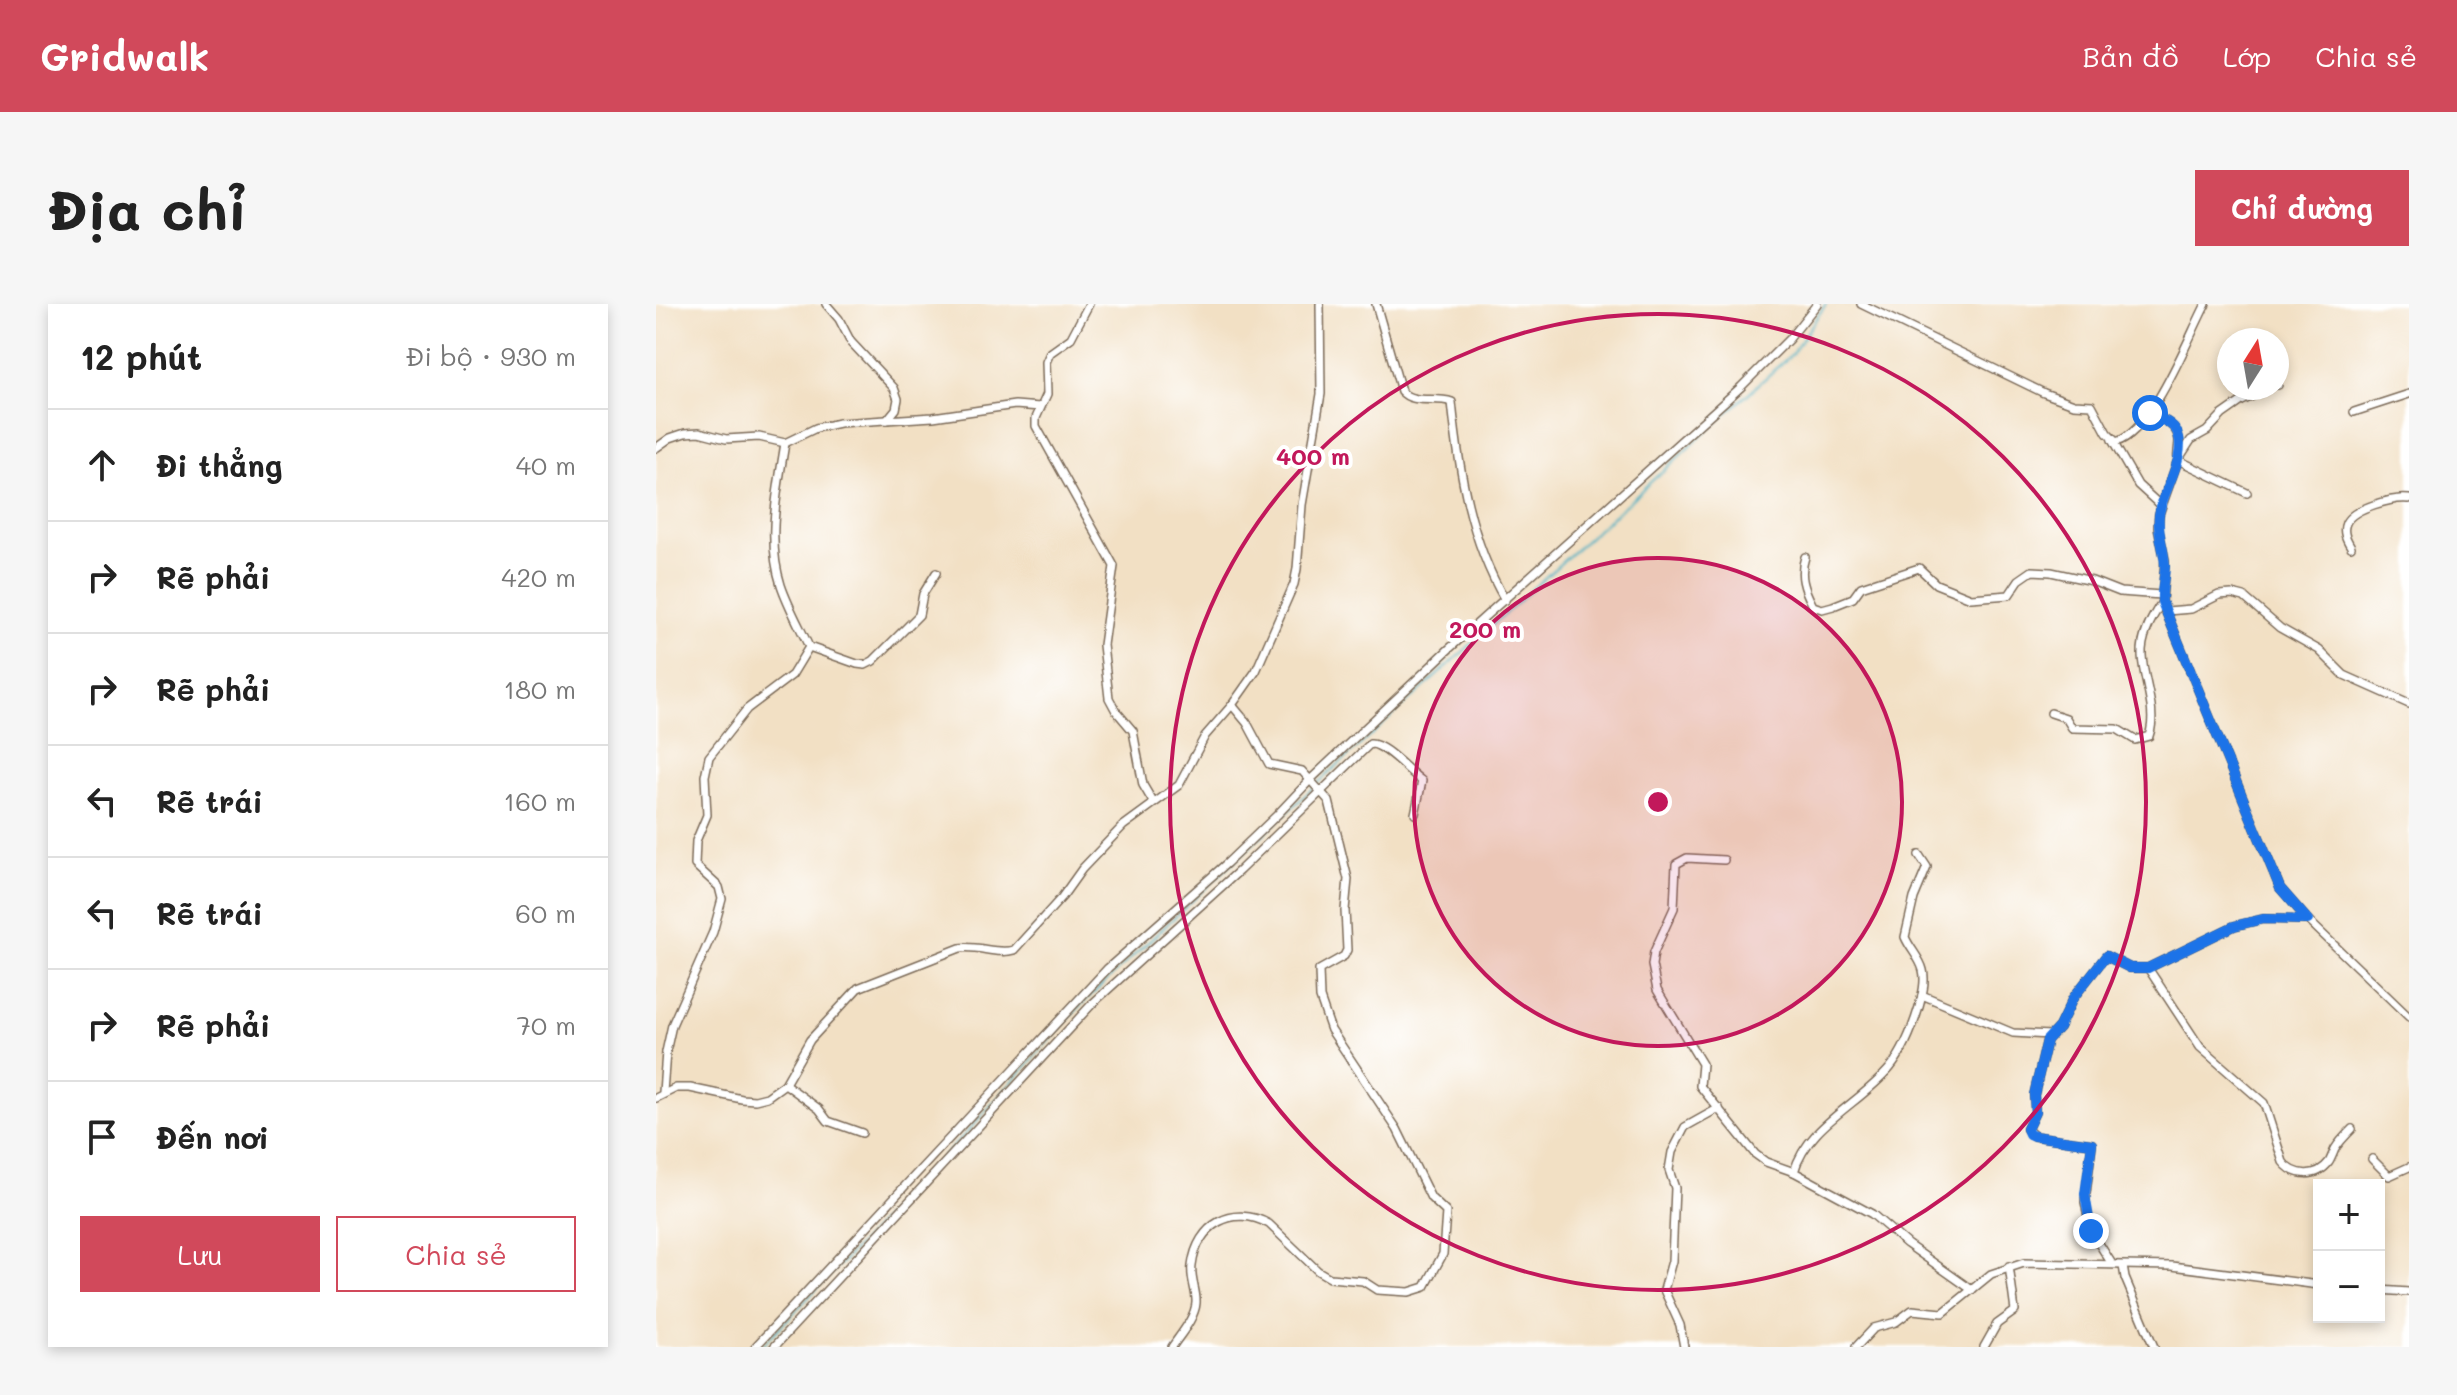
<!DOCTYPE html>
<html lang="vi">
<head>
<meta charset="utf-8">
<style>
  body { margin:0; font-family:Mali,sans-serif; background:#f6f6f6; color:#222 }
  .controls { position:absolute; right:24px; bottom:24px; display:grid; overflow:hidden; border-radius:0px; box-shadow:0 4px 12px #0003 }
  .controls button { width:72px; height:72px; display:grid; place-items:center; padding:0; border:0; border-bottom:2px solid #e0e0e0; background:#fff; color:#222; font:40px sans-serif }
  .compass { position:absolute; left:1561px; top:24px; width:72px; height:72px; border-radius:50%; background:#fff; box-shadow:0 4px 12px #0003; rotate:11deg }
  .stop { position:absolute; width:24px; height:24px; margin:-18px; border:6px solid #1a73e8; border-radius:50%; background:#fff }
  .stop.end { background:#1a73e8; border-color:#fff; box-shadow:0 2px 8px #0008 }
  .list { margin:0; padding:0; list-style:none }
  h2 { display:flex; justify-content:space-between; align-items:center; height:104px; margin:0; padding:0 32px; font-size:34px }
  h2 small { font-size:26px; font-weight:400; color:#767676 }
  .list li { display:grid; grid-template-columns:52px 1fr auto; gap:24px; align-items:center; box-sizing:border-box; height:112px; padding:0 32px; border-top:2px solid #e0e0e0 }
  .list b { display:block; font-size:30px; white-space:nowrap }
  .list em { font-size:26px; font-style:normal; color:#767676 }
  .actions { display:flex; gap:16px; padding:24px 32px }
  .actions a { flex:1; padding:18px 0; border:2px solid #d1495b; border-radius:0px; text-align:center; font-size:28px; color:#d1495b }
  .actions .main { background:#d1495b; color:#fff }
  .icon { flex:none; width:44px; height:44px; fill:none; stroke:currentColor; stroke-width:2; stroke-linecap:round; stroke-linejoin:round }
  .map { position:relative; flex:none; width:1753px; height:1043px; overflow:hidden; border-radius:0px }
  header { display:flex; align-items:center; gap:48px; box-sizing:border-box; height:112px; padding:0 40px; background:#d1495b; color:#fff }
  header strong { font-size:38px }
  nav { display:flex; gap:44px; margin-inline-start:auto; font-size:28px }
  .intro { display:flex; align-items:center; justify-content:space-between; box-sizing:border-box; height:192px; padding:0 48px }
  h1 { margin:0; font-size:56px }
  .button { padding:20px 36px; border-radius:0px; background:#d1495b; color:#fff; font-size:28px; font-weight:700 }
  main { display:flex; gap:48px; padding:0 48px }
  aside { flex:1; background:#fff; border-radius:0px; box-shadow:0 4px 12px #0003 }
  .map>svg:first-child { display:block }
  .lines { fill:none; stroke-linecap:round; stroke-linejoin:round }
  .stream { stroke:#45b0c4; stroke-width:2 }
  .minor-casing { stroke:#7b6a58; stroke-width:10 }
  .minor { stroke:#fff; stroke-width:7 }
  .route { stroke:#1a73e8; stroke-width:10 }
  .ring { fill:none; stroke:#c2185b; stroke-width:4 }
  .centre { fill:#c2185b; stroke:#fff; stroke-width:4 }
  .ring-label { font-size:24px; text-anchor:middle; font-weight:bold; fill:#c2185b; stroke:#fff; stroke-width:8; stroke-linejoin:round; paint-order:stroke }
</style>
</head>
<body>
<header>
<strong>Gridwalk</strong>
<nav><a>Bản đồ</a><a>Lớp</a><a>Chia sẻ</a></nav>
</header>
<div class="intro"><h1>Địa chỉ</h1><a class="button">Chỉ đường</a></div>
<main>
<aside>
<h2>12 phút<small>Đi bộ · 930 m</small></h2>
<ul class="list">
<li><svg class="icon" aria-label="ahead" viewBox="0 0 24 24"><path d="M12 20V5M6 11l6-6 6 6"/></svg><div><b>Đi thẳng</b></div><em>40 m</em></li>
<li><svg class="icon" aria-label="right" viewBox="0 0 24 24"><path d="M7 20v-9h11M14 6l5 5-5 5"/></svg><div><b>Rẽ phải</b></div><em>420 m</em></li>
<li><svg class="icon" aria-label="right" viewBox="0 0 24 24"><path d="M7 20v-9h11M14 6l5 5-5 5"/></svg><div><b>Rẽ phải</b></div><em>180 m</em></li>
<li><svg class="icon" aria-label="left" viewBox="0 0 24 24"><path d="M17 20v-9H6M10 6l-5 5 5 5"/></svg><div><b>Rẽ trái</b></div><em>160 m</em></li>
<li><svg class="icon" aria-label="left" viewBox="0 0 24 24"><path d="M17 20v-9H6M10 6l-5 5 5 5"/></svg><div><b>Rẽ trái</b></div><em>60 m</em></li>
<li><svg class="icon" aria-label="right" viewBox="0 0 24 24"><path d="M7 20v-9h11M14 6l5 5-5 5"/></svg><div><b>Rẽ phải</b></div><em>70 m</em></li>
<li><svg class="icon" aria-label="arrive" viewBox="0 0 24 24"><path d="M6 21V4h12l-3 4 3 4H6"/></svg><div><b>Đến nơi</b></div></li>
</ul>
<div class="actions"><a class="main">Lưu</a><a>Chia sẻ</a></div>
</aside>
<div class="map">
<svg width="1753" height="1043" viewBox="0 0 1753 1043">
  <rect width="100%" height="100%" fill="#fff"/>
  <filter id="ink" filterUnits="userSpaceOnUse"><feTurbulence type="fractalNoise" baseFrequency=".0125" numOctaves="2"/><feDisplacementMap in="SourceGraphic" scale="16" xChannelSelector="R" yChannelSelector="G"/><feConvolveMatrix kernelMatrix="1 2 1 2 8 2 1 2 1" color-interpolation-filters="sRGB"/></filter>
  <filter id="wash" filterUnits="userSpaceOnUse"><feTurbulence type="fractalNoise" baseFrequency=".006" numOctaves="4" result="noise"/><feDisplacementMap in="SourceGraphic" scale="32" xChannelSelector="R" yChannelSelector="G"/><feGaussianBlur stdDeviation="1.8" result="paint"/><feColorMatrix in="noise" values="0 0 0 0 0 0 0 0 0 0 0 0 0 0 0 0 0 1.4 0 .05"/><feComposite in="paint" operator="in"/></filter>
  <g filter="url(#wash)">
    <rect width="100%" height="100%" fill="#f2e0c4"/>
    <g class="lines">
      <g class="stream">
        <path d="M662,479l474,-429 34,-50"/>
        <path d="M105,1043l208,-217 112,-125 233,-218"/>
      </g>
    </g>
  </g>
  <g filter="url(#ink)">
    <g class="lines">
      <g class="minor-casing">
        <g id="minor">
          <path d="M170,0l13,15 12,23 43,46 4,11 -2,10 -9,11"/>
          <path d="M433,0l-18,34 -21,15 -4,9 1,32 -11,24v8l78,140 -11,79 6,53 7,13 17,20 10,54 10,17"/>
          <path d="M720,0l25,87c12,14 34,5 51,11 7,69 18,138 53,198"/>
          <path d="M1205,0l183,89 30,11 18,1 15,28 9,9c37,-11 72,-104 90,-138"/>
          <path d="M1621,81h1"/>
          <path d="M1613,84l-27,13 -20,14 -15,16 -16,9 -13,20 -19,54 -1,13 7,33 -3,42 118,286 28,32 101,97"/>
          <path d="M1698,108l55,-18"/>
          <path d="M1494,109c12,6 27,11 29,27 0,7 -2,13 -1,20l69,33"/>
          <path d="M1456,136l26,45 23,21"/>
          <path d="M129,139c-7,46 -19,96 -4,142 7,21 19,42 28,62l48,17 8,1 8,-4 46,-46 4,-21 13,-21"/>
          <path d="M0,144l14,-10 15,-5 14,-1 27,7 33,-2 26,6 31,-15 23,-5 94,-6 82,-12 25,2"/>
          <path d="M1695,243c-4,-7 -9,-15 -5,-24 7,-15 48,-26 63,-24"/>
          <path d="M1149,253c-6,18 -1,32 8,49l9,3 11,-3 20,-8 8,-11 58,-19 17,16 35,14 38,-3 10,-15 13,-9 19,1 41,9 28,11 41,3"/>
          <path d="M1511,307l24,-2 28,-14 13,-1 12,3 36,31 39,22 25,25 65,29"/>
          <path d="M1395,409l15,5 6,10 45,1 18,11 14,-4c9,-25 -6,-55 -7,-81 -1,-19 10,-38 20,-53"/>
          <path d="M1068,556l-37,-2 -11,6 -2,44 -20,44 -2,13 5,25 45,74 -2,22 55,68 11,8 28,10 78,42 35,30 65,46"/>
          <path d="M1492,664l52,79 64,56 19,59c12,15 34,16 46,0 1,-1 5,-11 6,-13 4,-7 11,-14 17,-20"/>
          <path d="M1266,691l91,38 37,2"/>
          <path d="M129,780l34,25 9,12 34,12"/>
          <path d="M7,788l3,-40 6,-27 41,-93 9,-33 -3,-12 -24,-22 1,-24 11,-26 -2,-39 4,-19 38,-48 45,-34 17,-28"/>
          <path d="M0,794l20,-10h14l52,11 13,1 12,-3 18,-13 25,-44 48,-52 102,-40c18,-3 37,7 54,2l48,-53 20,-28 41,-43 56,-41 26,-49 27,-31 24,-34 38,-87 3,-15 5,-64 19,-111 -1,-90"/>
          <path d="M1716,855l17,17 20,-9"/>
          <path d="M1138,868c13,-47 66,-68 96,-104 13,-16 23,-41 29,-61 3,-11 7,-25 4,-37 -3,-12 -13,-21 -18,-33l9,-39 13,-31 -8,-12"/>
          <path d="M1456,960l-21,-33 -6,-29 7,-58 -58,-8 -7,-7 8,-17 -1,-17 13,-55 12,-13 14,-29 33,-42 24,12h18l86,-42 29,-7 44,1"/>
          <path d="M1467,962l2,12 29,69"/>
          <path d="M1723,986l30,2"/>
          <path d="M99,1043l353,-379 119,-105 50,-48 34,-36 139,-131 291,-261 48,-48 28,-35"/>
          <path d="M118,1043l318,-343 148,-134 130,-126c13,-2 39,28 52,37l-7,33"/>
          <path d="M516,1043c8,-12 23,-29 24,-44 1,-12 -6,-24 -4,-37 5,-42 41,-62 77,-42l49,47 12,7 33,3 14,9 32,2 16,-5 18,-33 3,-42 -15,-14 -34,-69 -66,-99 -11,-32 -1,-28 25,-14 3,-6 -2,-40 3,-31 -19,-78 -27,-30 -33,-7 -22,-41 -15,-18"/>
          <path d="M1028,1043l-4,-22 -16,-35 8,-29 3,-73 -6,-18 3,-18 13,-25 34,-19"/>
          <path d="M1200,1043l18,-19 22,-6 16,-12 31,3 48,-39 33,-11 148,3 147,19"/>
          <path d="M1328,1043l13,-23 18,-13 -6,-45"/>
        </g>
      </g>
      <use href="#minor" class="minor"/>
    </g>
  </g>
  <g class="lines" filter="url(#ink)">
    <path class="route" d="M1435,927l-6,-37 7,-50 -58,-8 -5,-2 -2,-5 8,-17 -1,-17 13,-55 12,-13 14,-29 33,-42 24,12h18l86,-42 29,-7 45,1 -28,-32 -118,-286c-1,-13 3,-25 3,-37 -1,-17 -8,-33 -6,-50 3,-24 31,-62 17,-85 -5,-8 -17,-12 -26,-17"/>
  </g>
  <circle cx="1002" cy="498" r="244" fill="#c2185b" fill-opacity=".12"/>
  <g class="ring">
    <circle cx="1002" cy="498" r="244"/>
    <circle cx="1002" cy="498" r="488"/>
  </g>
  <circle cx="1002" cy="498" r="12" class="centre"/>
  <g class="ring-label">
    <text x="657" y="161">400 m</text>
    <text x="829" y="334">200 m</text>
  </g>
</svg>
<div class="controls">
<button>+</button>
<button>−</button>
</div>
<svg class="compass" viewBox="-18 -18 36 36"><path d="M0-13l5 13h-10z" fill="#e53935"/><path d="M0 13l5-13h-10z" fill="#767676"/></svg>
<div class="stop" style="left:1494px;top:109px"></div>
<div class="stop end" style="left:1435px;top:927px"></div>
</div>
</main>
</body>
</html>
